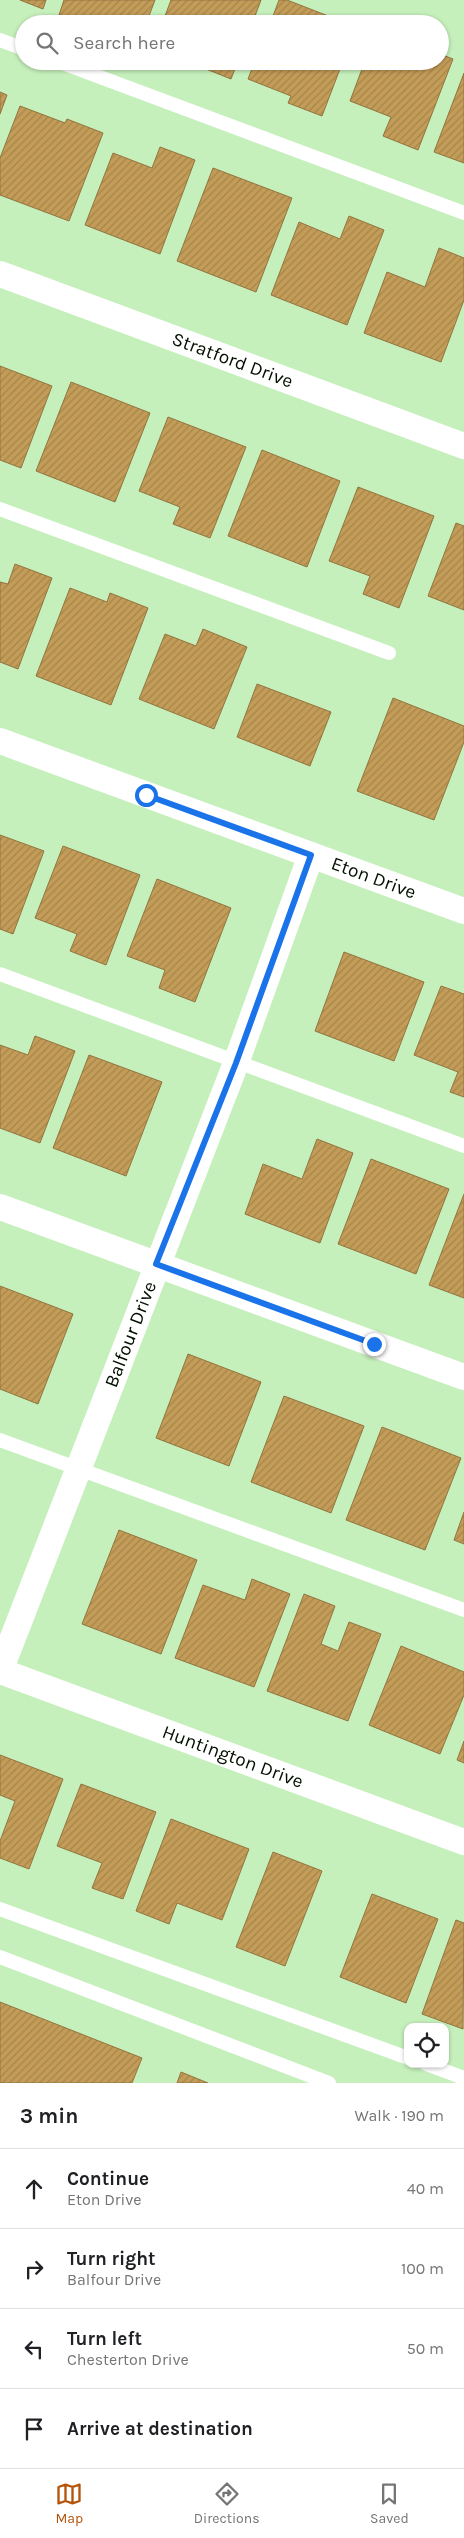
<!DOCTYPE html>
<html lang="en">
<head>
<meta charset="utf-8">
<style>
  body { margin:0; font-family:Karla,sans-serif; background:#f6f6f6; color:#202124 }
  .controls { position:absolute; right:15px; bottom:15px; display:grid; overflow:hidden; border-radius:10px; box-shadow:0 1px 4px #0004 }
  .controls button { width:45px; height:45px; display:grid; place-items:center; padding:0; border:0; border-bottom:1px solid #e0e0e0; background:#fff; color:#202124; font:25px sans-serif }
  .stop { position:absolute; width:15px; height:15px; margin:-11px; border:4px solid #1a73e8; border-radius:50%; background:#fff }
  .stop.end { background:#1a73e8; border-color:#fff; box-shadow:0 1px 5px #0008 }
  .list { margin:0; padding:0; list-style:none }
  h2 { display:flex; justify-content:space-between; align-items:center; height:65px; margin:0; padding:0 20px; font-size:21px }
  h2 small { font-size:16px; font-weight:400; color:#757577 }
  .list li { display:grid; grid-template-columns:32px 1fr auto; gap:15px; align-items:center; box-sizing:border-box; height:80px; padding:0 20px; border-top:1px solid #e0e0e0 }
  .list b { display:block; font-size:19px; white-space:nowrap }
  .list p { margin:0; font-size:16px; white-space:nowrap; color:#757577 }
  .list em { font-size:16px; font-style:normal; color:#757577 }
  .icon { flex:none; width:28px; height:28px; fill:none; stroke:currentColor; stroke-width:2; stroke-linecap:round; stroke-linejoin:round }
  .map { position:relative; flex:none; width:464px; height:2083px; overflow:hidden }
  .search { position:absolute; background:#fff; box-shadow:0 1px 4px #0004; left:15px; right:15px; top:15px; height:55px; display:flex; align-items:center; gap:12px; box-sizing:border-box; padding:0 18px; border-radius:28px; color:#757577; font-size:19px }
  .sheet { height:385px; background:#fff }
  nav { display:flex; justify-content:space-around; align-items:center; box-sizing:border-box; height:70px; border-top:1px solid #e0e0e0; background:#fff; font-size:14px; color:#757577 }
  nav a { display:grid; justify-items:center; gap:2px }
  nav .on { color:#b45309 }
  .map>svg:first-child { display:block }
  .building { fill:url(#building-hatch); stroke:#93743e }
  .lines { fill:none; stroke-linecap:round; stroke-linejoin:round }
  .service { stroke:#fff; stroke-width:14 }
  .minor { stroke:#fff; stroke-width:26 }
  .route { stroke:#1a73e8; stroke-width:6 }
  .labels { text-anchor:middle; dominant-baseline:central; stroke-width:4.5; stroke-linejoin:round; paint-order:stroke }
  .street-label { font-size:19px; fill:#030f01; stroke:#d1fcc8 }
</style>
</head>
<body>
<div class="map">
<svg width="464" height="2083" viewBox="0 0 464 2083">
  <defs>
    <pattern id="building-hatch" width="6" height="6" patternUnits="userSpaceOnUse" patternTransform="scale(1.25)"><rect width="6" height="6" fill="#c39c58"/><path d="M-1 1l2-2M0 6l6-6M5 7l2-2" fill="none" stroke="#a6854b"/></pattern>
  </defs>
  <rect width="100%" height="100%" fill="#c5efbb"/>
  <g class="building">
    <path d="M20,0h26l-3,9z"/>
    <path d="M64,0h91l-9,24h-64l-23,-9z"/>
    <path d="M171,0h90l-9,24h-90z"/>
    <path d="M279,0h8l62,24h-79z"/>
    <path d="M440,54l13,5 -35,91 -35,-14 8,-19 -41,-16 15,-40h75z"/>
    <path d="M186,61h52l-7,18z"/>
    <path d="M255,61h88l-21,55 -34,-13 3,-7 -43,-17z"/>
    <path d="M464,73v90l-30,-11z"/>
    <path d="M0,92l7,3 -7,19z"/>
    <path d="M20,106l45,17 2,-4 36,14 -34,88 -69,-26v-37z"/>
    <path d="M160,147l35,13 -35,94 -75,-29 28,-72 39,15z"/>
    <path d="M213,168l79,30 -36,94 -79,-31z"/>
    <path d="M349,216l35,14 -37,95 -76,-30 28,-73 41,17z"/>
    <path d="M439,248l25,10v42l-23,62 -77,-29 23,-61 38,15z"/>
    <path d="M0,366l52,20 -31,82 -21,-8z"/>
    <path d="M71,382l79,31 -35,89 -79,-31z"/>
    <path d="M168,417l78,30 -36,91 -37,-14 7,-17 -41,-16z"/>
    <path d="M262,450l78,31 -33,86 -79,-31z"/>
    <path d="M358,487l76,29 -35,92 -36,-14 7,-18 -41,-15z"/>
    <path d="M456,523l8,3v84l-36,-14z"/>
    <path d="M15,564l37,14 -34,91 -18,-7v-80l8,2z"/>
    <path d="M70,588l37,14 3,-9 38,15 -37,97 -75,-29z"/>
    <path d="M203,629l44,18 -33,82 -75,-30 26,-65 31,12z"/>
    <path d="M257,684l74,28 -21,54 -73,-29z"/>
    <path d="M393,698l71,28v16l-30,78 -77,-29z"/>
    <path d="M0,835l44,16 -31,83 -13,-5z"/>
    <path d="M63,846l77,29 -34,90 -36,-14 7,-17 -42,-16z"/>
    <path d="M157,879l74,29 -36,94 -36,-14 6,-18 -38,-14z"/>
    <path d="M344,952l80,30 -30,79 -79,-30z"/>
    <path d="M441,986l23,8v103l-14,-5 8,-20 -44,-17z"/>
    <path d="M35,1036l40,15 -35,92 -40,-15v-83l28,10z"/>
    <path d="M89,1055l73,27 -36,94 -73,-28z"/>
    <path d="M317,1139l36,14 -33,90 -75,-29 18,-50 39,15z"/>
    <path d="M371,1159l78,30 -33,85 -78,-30z"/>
    <path d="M464,1194v104l-35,-13z"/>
    <path d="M0,1286l73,28 -35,90 -38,-15z"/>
    <path d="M188,1354l73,28 -32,84 -73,-28z"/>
    <path d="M284,1396l80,30 -33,87 -80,-31z"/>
    <path d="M382,1427l79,31 -36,92 -79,-30z"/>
    <path d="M464,1512v32l-10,-4z"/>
    <path d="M119,1530l78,30 -36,94 -79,-30z"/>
    <path d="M252,1579l38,15 -36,93 -79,-29 28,-73 42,15z"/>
    <path d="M304,1594l31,12 -14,38 17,7 11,-29 32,12 -33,87 -81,-30z"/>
    <path d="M401,1646l63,26v23l-24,59 -71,-29z"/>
    <path d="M464,1741v22l-7,-3z"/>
    <path d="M0,1755l63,24 -34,90 -29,-11v-17l15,-40 -15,-6z"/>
    <path d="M81,1784l75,28 -33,87 -31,-11 10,-25 -45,-17z"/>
    <path d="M171,1819l78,30 -27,71 -45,-17 -8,21 -33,-13z"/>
    <path d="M273,1852l49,19 -37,95 -49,-19z"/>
    <path d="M372,1894l66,25 -32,84 -66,-26z"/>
    <path d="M456,1920l8,3 -1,106 -41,-15z"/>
    <path d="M0,2002l142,56 -10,25h-132z"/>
    <path d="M181,2072l27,11h-31z"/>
  </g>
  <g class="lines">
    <g class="service">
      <path d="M0,40l24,9"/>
      <path d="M57,61l407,152"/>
      <path d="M0,509l389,144"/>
      <path d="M0,974l464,172"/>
      <path d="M0,1440l464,170"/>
      <path d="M0,1909l408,149"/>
      <path d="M0,1957l329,126"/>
      <path d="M426,2064l38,14"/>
    </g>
    <g class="minor">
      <path id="s1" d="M0,274l464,172"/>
      <path id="s2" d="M0,741l464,170"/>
      <path d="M0,1207l464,170"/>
      <path id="s3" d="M0,1671l236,-608 75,-208"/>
      <path id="s4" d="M0,1671l464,171"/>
    </g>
  </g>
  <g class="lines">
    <path class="route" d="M146,795l165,60 -75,208 -80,201 218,80"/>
  </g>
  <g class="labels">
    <g class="street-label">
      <text stroke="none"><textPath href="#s1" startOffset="248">Stratford Drive</textPath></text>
      <text stroke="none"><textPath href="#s2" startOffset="398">Eton Drive</textPath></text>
      <text stroke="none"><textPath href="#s3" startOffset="361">Balfour Drive</textPath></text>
      <text stroke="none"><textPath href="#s4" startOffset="248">Huntington Drive</textPath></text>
    </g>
  </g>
</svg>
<div class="controls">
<button><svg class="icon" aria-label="locate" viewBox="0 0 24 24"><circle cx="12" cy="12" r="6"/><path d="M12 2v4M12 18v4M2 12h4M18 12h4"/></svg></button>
</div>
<div class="stop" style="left:146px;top:795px"></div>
<div class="stop end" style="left:374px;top:1344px"></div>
<div class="search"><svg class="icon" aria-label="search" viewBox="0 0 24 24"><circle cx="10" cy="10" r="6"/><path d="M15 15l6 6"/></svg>Search here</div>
</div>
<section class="sheet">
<h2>3 min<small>Walk · 190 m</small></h2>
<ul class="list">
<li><svg class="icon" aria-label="ahead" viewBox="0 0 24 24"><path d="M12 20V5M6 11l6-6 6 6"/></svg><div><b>Continue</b><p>Eton Drive</p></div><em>40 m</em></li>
<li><svg class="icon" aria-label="right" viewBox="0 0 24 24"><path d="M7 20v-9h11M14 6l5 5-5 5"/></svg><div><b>Turn right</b><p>Balfour Drive</p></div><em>100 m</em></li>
<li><svg class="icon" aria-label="left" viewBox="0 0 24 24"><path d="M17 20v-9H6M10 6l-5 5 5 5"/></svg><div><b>Turn left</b><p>Chesterton Drive</p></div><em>50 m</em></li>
<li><svg class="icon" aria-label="arrive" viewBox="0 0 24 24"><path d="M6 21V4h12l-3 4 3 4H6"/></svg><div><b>Arrive at destination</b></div></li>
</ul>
</section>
<nav>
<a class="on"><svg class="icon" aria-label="map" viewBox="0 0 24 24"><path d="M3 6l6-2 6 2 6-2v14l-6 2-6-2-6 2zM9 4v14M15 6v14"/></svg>Map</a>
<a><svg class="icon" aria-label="directions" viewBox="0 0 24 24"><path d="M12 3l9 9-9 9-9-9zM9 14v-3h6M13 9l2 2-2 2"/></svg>Directions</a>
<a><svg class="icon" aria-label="saved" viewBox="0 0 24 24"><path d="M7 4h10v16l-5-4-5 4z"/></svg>Saved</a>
</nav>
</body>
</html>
